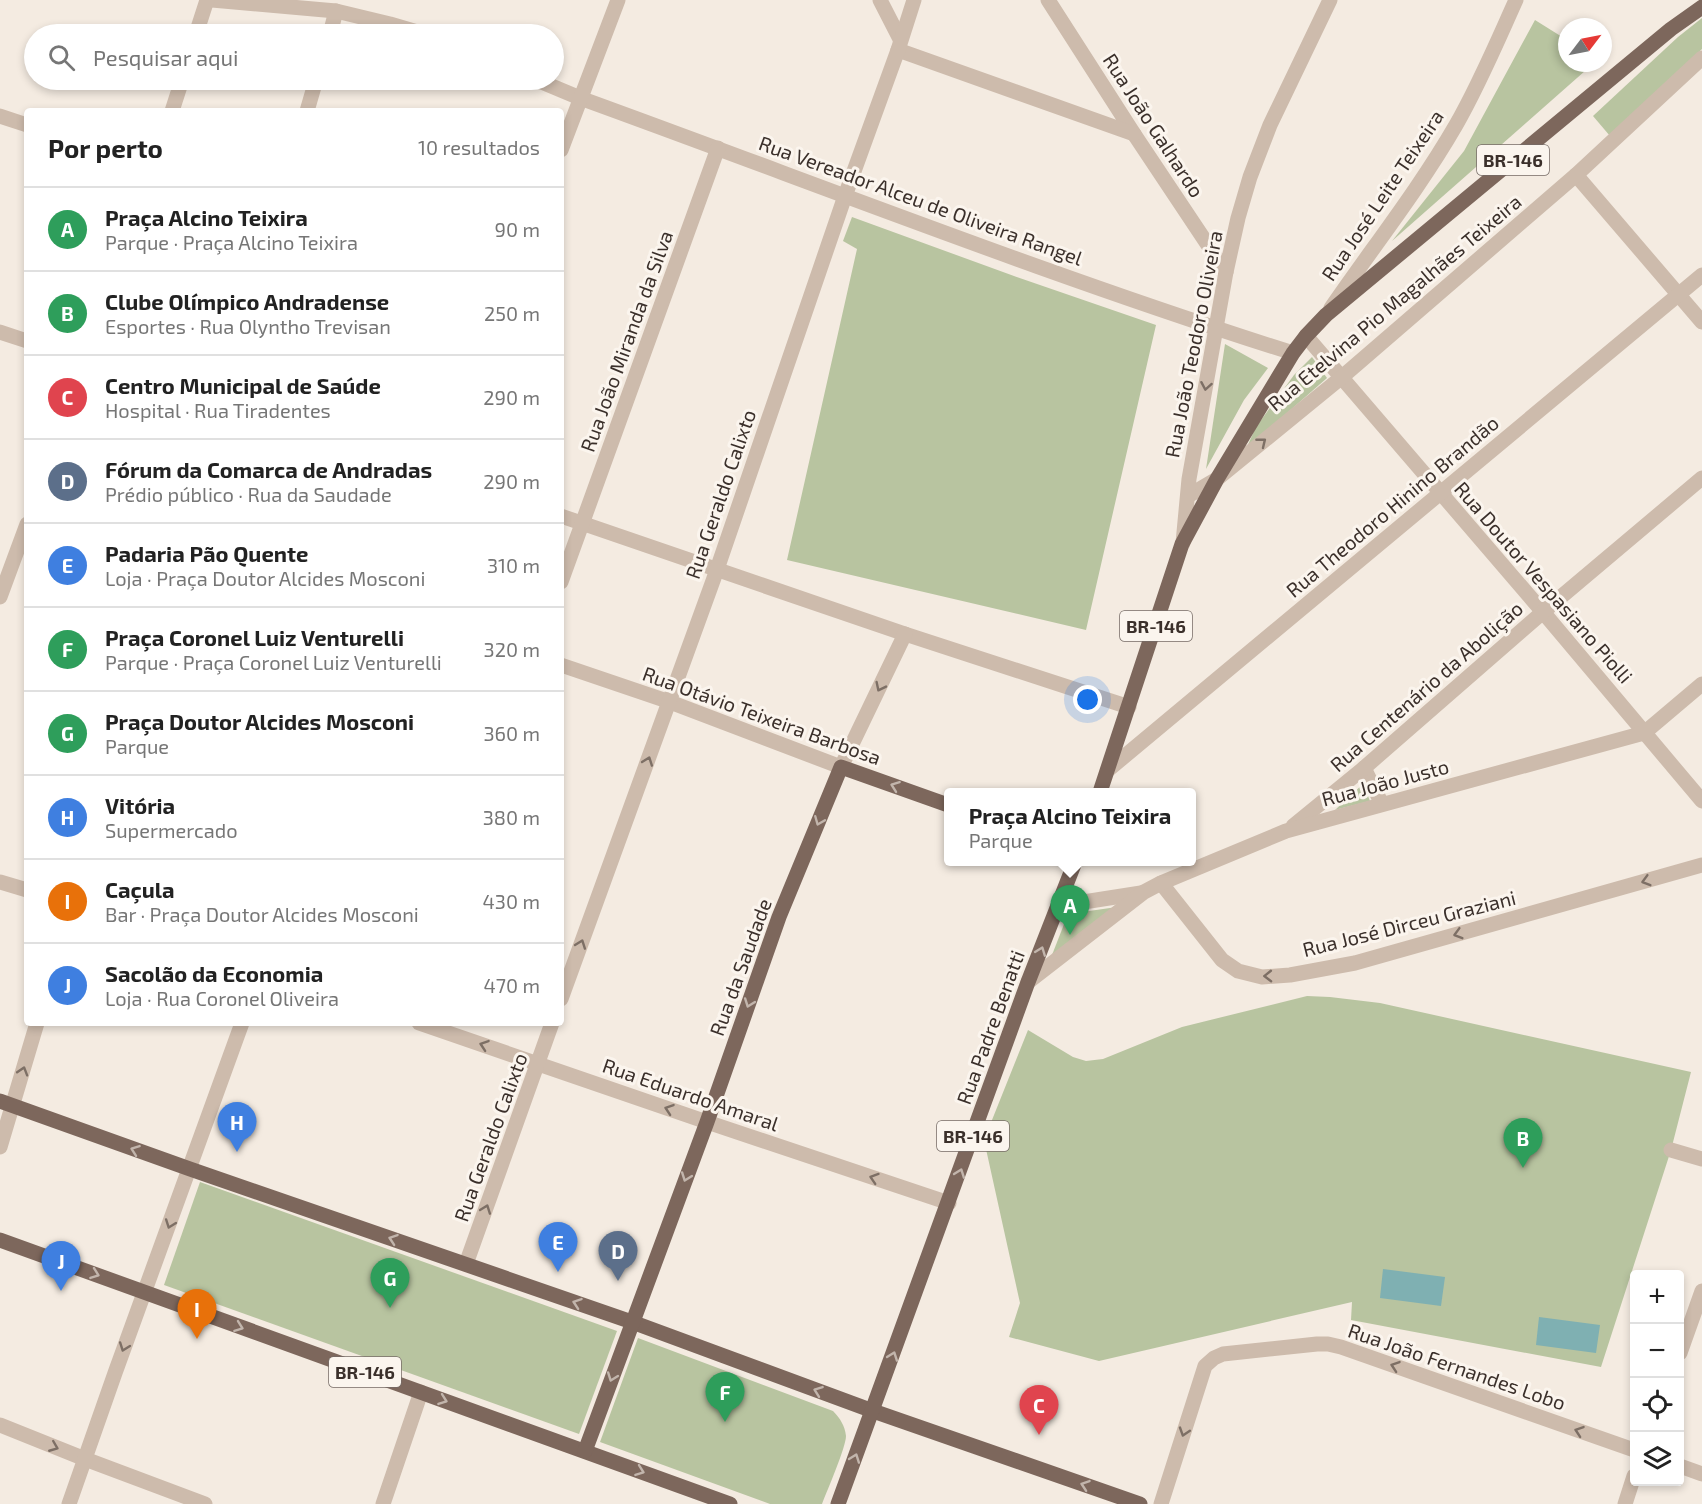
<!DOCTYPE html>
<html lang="pt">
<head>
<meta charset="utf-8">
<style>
  body { margin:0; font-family:"Exo 2",sans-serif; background:#f6f6f6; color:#222 }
  .controls { position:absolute; right:18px; bottom:18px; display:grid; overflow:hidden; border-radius:6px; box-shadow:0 3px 9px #0003 }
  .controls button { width:54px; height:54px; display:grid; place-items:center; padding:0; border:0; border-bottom:2px solid #e0e0e0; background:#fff; color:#222; font:30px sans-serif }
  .compass { position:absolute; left:1558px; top:18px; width:54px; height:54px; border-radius:50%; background:#fff; box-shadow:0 3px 9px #0003; rotate:58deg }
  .you { position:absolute; left:1088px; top:700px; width:21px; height:21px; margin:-15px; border:4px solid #fff; border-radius:50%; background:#1a73e8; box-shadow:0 0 0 9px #1a73e833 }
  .badge { display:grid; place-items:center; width:39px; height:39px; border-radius:50%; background:#1f5a5e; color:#fff; font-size:20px; font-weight:700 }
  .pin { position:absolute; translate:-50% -50px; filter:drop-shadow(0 2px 3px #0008) }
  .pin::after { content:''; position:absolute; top:32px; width:21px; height:18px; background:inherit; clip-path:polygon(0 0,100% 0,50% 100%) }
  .popup { position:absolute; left:944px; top:788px; width:252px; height:78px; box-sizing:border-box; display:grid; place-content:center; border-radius:6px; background:#fff; filter:drop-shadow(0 2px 4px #0005); font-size:20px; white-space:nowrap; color:#767676 }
  .popup b { font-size:22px; color:#222 }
  .popup::after { content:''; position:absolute; left:50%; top:100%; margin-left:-12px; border:12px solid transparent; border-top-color:#fff }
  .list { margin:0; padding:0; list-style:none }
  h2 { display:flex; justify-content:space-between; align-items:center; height:78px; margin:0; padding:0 24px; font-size:26px }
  h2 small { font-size:20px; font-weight:400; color:#767676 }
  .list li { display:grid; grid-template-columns:39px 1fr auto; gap:18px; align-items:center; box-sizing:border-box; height:84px; padding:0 24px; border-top:2px solid #e0e0e0 }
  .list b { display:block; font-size:22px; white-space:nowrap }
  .list p { margin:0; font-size:20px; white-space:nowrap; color:#767676 }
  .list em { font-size:20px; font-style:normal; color:#767676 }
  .icon { flex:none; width:33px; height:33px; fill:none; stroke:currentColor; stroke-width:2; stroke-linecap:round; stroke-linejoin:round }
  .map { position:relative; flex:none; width:1702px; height:1504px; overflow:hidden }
  .search { position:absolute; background:#fff; box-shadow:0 3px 9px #0003; left:24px; top:24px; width:540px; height:66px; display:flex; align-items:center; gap:15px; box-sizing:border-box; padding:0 21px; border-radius:33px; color:#767676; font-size:22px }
  .panel { position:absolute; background:#fff; box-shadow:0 3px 9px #0003; left:24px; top:108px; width:540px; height:918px; border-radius:6px }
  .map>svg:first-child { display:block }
  .green { fill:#b8c4a0 }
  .water { fill:#7fb0b2 }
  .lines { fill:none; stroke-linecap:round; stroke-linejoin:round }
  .minor { stroke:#cdbbac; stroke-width:15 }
  .major { stroke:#7d675c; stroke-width:15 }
  .oneway { stroke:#7d6f65 }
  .oneway2 { stroke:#c2b5ac }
  .labels { text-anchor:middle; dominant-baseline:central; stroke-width:6; stroke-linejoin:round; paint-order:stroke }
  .shield { fill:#fbf5ee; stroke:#756b66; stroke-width:1.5 }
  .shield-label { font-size:18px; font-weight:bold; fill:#3b302b }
  .street-label { font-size:20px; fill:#3b302b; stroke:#fbf5ee }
</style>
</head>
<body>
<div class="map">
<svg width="1702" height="1504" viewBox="0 0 1702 1504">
  <rect width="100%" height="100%" fill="#f4ebe1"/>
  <g class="green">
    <path d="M1702,18v31l-92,87 -17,-20 85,-79z"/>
    <path d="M1535,20l32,20v23h27l-202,178 72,-90z"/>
    <path d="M852,217l162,59 142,49 -70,305 -299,-70 70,-311 -14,-8z"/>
    <path d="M1225,344l43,24 -24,32 -38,69z"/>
    <path d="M1312,357l15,21 -81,71 10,-22 38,-52z"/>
    <path d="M1363,784l7,17 -35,9z"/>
    <path d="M1117,907l-65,48 16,-41z"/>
    <path d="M1307,996l23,1 50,6 311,69 -20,78 -70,217 -250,-47 1,-18 -253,59 -90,-24 11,-34 -36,-163 44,-110 45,27 13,4 17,-2 79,-32z"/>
    <path d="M200,1182l417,149 -38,103 -415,-149z"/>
    <path d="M638,1338l195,73c7,7 12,15 13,25 0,11 -19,55 -24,68h-52l-170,-62z"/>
  </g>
  <g class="water">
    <path d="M1383,1269l62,8 -4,29 -61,-8z"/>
    <path d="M1539,1317l61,8 -4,28 -60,-8z"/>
  </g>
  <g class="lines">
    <g class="minor">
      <path d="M212,0l124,11 54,13 34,10"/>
      <path d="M880,0l20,39"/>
      <path d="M1048,0l86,134 92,138"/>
      <path d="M196,34l11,-34"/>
      <path d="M330,34l6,-23"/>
      <path d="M898,50l236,84"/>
      <path d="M537,80l43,18c237,86 472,179 713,255"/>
      <path d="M172,111l10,-31"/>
      <path d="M307,111l9,-31"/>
      <path d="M0,116l27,9"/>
      <path d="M561,150l57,-150"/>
      <path d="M1576,175l126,147"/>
      <path d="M1331,308c42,-61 88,-119 125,-183 23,-40 41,-83 60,-125"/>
      <path d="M0,332l27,9"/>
      <path d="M1306,336l237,276 159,189"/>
      <path d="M1188,496l29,-17 125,-102 234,-202 126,-117"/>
      <path d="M561,516l344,118 224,73"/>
      <path d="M1183,543l6,-64 37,-207 12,-54 12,-41 20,-52 60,-125"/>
      <path d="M561,582l157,-434"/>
      <path d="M0,597l27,-73"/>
      <path d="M561,665l109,37 171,65 64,-133"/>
      <path d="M1364,768l18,36"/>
      <path d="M1108,770l594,-495"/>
      <path d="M1293,826l71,-58 179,-156 159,-134"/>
      <path d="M0,882l27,8"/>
      <path d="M1161,883l61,77 16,11 24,6 28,-2 65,-12 347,-98"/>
      <path d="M1058,906l83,-13"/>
      <path d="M1028,982l116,-90 17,-9 125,-52 358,-98 58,-49"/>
      <path d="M561,999l153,-421 131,-382 53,-146 16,-50"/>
      <path d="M419,1023l288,99 242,81"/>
      <path d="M0,1147l37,-124"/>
      <path d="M1671,1150l31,9"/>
      <path d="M466,1264l86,-241"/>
      <path d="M1680,1353l22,-62"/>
      <path d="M0,1425l85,34 120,45"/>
      <path d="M1680,1466l22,8"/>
      <path d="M69,1504l46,-131 127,-350"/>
      <path d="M383,1504l38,-112"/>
      <path d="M1161,1504l44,-138 9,-8 9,-4 94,-10h11l13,3 293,103"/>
      <path d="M1625,1504l9,-28"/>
    </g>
    <g class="major">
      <path d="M1100,792l82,-248 35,-65 76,-126 13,-17 20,-21 345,-286 31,-22"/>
      <path d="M0,1101l190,68 442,153 241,89 267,93"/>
      <path d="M0,1240l730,264"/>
      <path d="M585,1451l122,-329 72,-205 62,-150 107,38"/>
      <path d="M838,1504l190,-522 47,-120"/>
    </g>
  </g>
  <defs><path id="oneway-chevron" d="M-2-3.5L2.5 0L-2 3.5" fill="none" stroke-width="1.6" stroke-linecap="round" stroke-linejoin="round" transform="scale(1.5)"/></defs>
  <g class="oneway">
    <use href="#oneway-chevron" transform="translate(1206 386) rotate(100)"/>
    <use href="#oneway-chevron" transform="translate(1262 442) rotate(-39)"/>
    <use href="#oneway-chevron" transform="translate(880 687) rotate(116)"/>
    <use href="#oneway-chevron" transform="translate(648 761) rotate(-70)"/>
    <use href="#oneway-chevron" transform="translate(1646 881) rotate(164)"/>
    <use href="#oneway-chevron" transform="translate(1458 934) rotate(164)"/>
    <use href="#oneway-chevron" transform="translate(581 944) rotate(-70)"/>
    <use href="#oneway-chevron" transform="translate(1268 976) rotate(179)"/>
    <use href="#oneway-chevron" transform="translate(484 1045) rotate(-161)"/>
    <use href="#oneway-chevron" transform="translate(23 1071) rotate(-73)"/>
    <use href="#oneway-chevron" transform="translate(669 1109) rotate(-161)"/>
    <use href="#oneway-chevron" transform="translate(874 1178) rotate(-162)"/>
    <use href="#oneway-chevron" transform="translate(486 1209) rotate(-70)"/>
    <use href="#oneway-chevron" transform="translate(170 1224) rotate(110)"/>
    <use href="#oneway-chevron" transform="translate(124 1347) rotate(110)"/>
    <use href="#oneway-chevron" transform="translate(1395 1366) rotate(-161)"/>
    <use href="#oneway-chevron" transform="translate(1579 1431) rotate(-161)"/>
    <use href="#oneway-chevron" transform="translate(1184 1432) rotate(108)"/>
    <use href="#oneway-chevron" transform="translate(54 1447) rotate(22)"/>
  </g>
  <g class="oneway2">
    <use href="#oneway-chevron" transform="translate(895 786) rotate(-160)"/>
    <use href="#oneway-chevron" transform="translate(819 821) rotate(112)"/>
    <use href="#oneway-chevron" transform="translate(1041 951) rotate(-69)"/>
    <use href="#oneway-chevron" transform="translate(749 1003) rotate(110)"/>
    <use href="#oneway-chevron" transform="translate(135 1150) rotate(-160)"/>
    <use href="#oneway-chevron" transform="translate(960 1173) rotate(-70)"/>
    <use href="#oneway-chevron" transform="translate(686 1177) rotate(110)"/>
    <use href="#oneway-chevron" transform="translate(393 1239) rotate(-161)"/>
    <use href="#oneway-chevron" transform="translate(95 1274) rotate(20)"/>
    <use href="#oneway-chevron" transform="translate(577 1303) rotate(-161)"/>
    <use href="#oneway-chevron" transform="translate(239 1327) rotate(20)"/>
    <use href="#oneway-chevron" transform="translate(893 1356) rotate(-70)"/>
    <use href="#oneway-chevron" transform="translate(612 1377) rotate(110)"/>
    <use href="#oneway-chevron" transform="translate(818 1391) rotate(-160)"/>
    <use href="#oneway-chevron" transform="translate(443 1400) rotate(20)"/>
    <use href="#oneway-chevron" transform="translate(855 1458) rotate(-70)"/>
    <use href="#oneway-chevron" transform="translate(640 1471) rotate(20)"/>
    <use href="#oneway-chevron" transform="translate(1085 1485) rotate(-161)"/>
  </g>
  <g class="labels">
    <g class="shield">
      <rect x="1477" y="145" width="72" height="30" rx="4.5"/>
      <rect x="1120" y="611" width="72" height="30" rx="4.5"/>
      <rect x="937" y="1121" width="72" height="30" rx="4.5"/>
      <rect x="329" y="1357" width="72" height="30" rx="4.5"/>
    </g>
    <g class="shield-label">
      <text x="1513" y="160">BR-146</text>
      <text x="1156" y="626">BR-146</text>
      <text x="973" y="1136">BR-146</text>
      <text x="365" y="1372">BR-146</text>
    </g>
    <g class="street-label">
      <text transform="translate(1154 125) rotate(57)">Rua João Galhardo</text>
      <text transform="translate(1382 195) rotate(-56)">Rua José Leite Teixeira</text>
      <text transform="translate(921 200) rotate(20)">Rua Vereador Alceu de Oliveira Rangel</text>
      <text transform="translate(1394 302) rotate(-40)">Rua Etelvina Pio Magalhães Teixeira</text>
      <text transform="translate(626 341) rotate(-70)">Rua João Miranda da Silva</text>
      <text transform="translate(1193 344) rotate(-79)">Rua João Teodoro Oliveira</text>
      <text transform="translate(720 494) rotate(-71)">Rua Geraldo Calixto</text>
      <text transform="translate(1392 506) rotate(-40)">Rua Theodoro Hinino Brandão</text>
      <text transform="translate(1544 582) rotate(49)">Rua Doutor Vespasiano Piolli</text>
      <text transform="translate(1426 686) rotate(-41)">Rua Centenário da Abolição</text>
      <text transform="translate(762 715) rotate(20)">Rua Otávio Teixeira Barbosa</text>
      <text transform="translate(1385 782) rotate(-15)">Rua João Justo</text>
      <text transform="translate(1409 923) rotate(-14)">Rua José Dirceu Graziani</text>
      <text transform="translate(740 967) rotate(-70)">Rua da Saudade</text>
      <text transform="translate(990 1027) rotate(-70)">Rua Padre Benatti</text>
      <text transform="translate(691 1094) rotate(19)">Rua Eduardo Amaral</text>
      <text transform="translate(490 1137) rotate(-70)">Rua Geraldo Calixto</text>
      <text transform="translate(1457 1366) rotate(19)">Rua João Fernandes Lobo</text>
    </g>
  </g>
</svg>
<div class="controls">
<button>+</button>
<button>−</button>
<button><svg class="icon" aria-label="locate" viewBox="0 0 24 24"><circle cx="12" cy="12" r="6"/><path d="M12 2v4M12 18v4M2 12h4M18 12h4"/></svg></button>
<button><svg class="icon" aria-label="layers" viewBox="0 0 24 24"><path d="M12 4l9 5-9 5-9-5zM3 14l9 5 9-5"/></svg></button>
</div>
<svg class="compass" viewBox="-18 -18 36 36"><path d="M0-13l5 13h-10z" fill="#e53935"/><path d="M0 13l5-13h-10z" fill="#767676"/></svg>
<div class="you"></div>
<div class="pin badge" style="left:1070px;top:935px;background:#2e9e5b">A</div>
<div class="popup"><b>Praça Alcino Teixira</b>Parque</div>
<div class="pin badge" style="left:1523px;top:1168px;background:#2e9e5b">B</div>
<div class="pin badge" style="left:1039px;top:1435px;background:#e0444e">C</div>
<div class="pin badge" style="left:618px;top:1281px;background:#5c6f8a">D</div>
<div class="pin badge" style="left:558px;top:1272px;background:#3f7fe0">E</div>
<div class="pin badge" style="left:725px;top:1422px;background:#2e9e5b">F</div>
<div class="pin badge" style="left:390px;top:1308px;background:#2e9e5b">G</div>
<div class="pin badge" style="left:237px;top:1152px;background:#3f7fe0">H</div>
<div class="pin badge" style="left:197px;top:1339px;background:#e8710a">I</div>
<div class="pin badge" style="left:61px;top:1291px;background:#3f7fe0">J</div>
<div class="search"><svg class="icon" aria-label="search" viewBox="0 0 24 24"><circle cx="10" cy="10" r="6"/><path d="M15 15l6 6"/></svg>Pesquisar aqui</div>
<section class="panel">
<h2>Por perto<small>10 resultados</small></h2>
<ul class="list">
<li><span class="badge" style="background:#2e9e5b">A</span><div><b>Praça Alcino Teixira</b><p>Parque · Praça Alcino Teixira</p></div><em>90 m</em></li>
<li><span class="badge" style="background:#2e9e5b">B</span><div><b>Clube Olímpico Andradense</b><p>Esportes · Rua Olyntho Trevisan</p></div><em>250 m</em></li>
<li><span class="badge" style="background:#e0444e">C</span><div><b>Centro Municipal de Saúde</b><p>Hospital · Rua Tiradentes</p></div><em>290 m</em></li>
<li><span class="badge" style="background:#5c6f8a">D</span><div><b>Fórum da Comarca de Andradas</b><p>Prédio público · Rua da Saudade</p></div><em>290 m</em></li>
<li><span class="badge" style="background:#3f7fe0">E</span><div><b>Padaria Pão Quente</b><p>Loja · Praça Doutor Alcides Mosconi</p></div><em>310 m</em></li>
<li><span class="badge" style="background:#2e9e5b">F</span><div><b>Praça Coronel Luiz Venturelli</b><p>Parque · Praça Coronel Luiz Venturelli</p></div><em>320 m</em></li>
<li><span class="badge" style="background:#2e9e5b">G</span><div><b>Praça Doutor Alcides Mosconi</b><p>Parque</p></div><em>360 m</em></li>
<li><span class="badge" style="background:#3f7fe0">H</span><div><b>Vitória</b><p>Supermercado</p></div><em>380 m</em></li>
<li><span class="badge" style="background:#e8710a">I</span><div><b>Caçula</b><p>Bar · Praça Doutor Alcides Mosconi</p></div><em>430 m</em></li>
<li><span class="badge" style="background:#3f7fe0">J</span><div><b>Sacolão da Economia</b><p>Loja · Rua Coronel Oliveira</p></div><em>470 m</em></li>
</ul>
</section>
</div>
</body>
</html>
